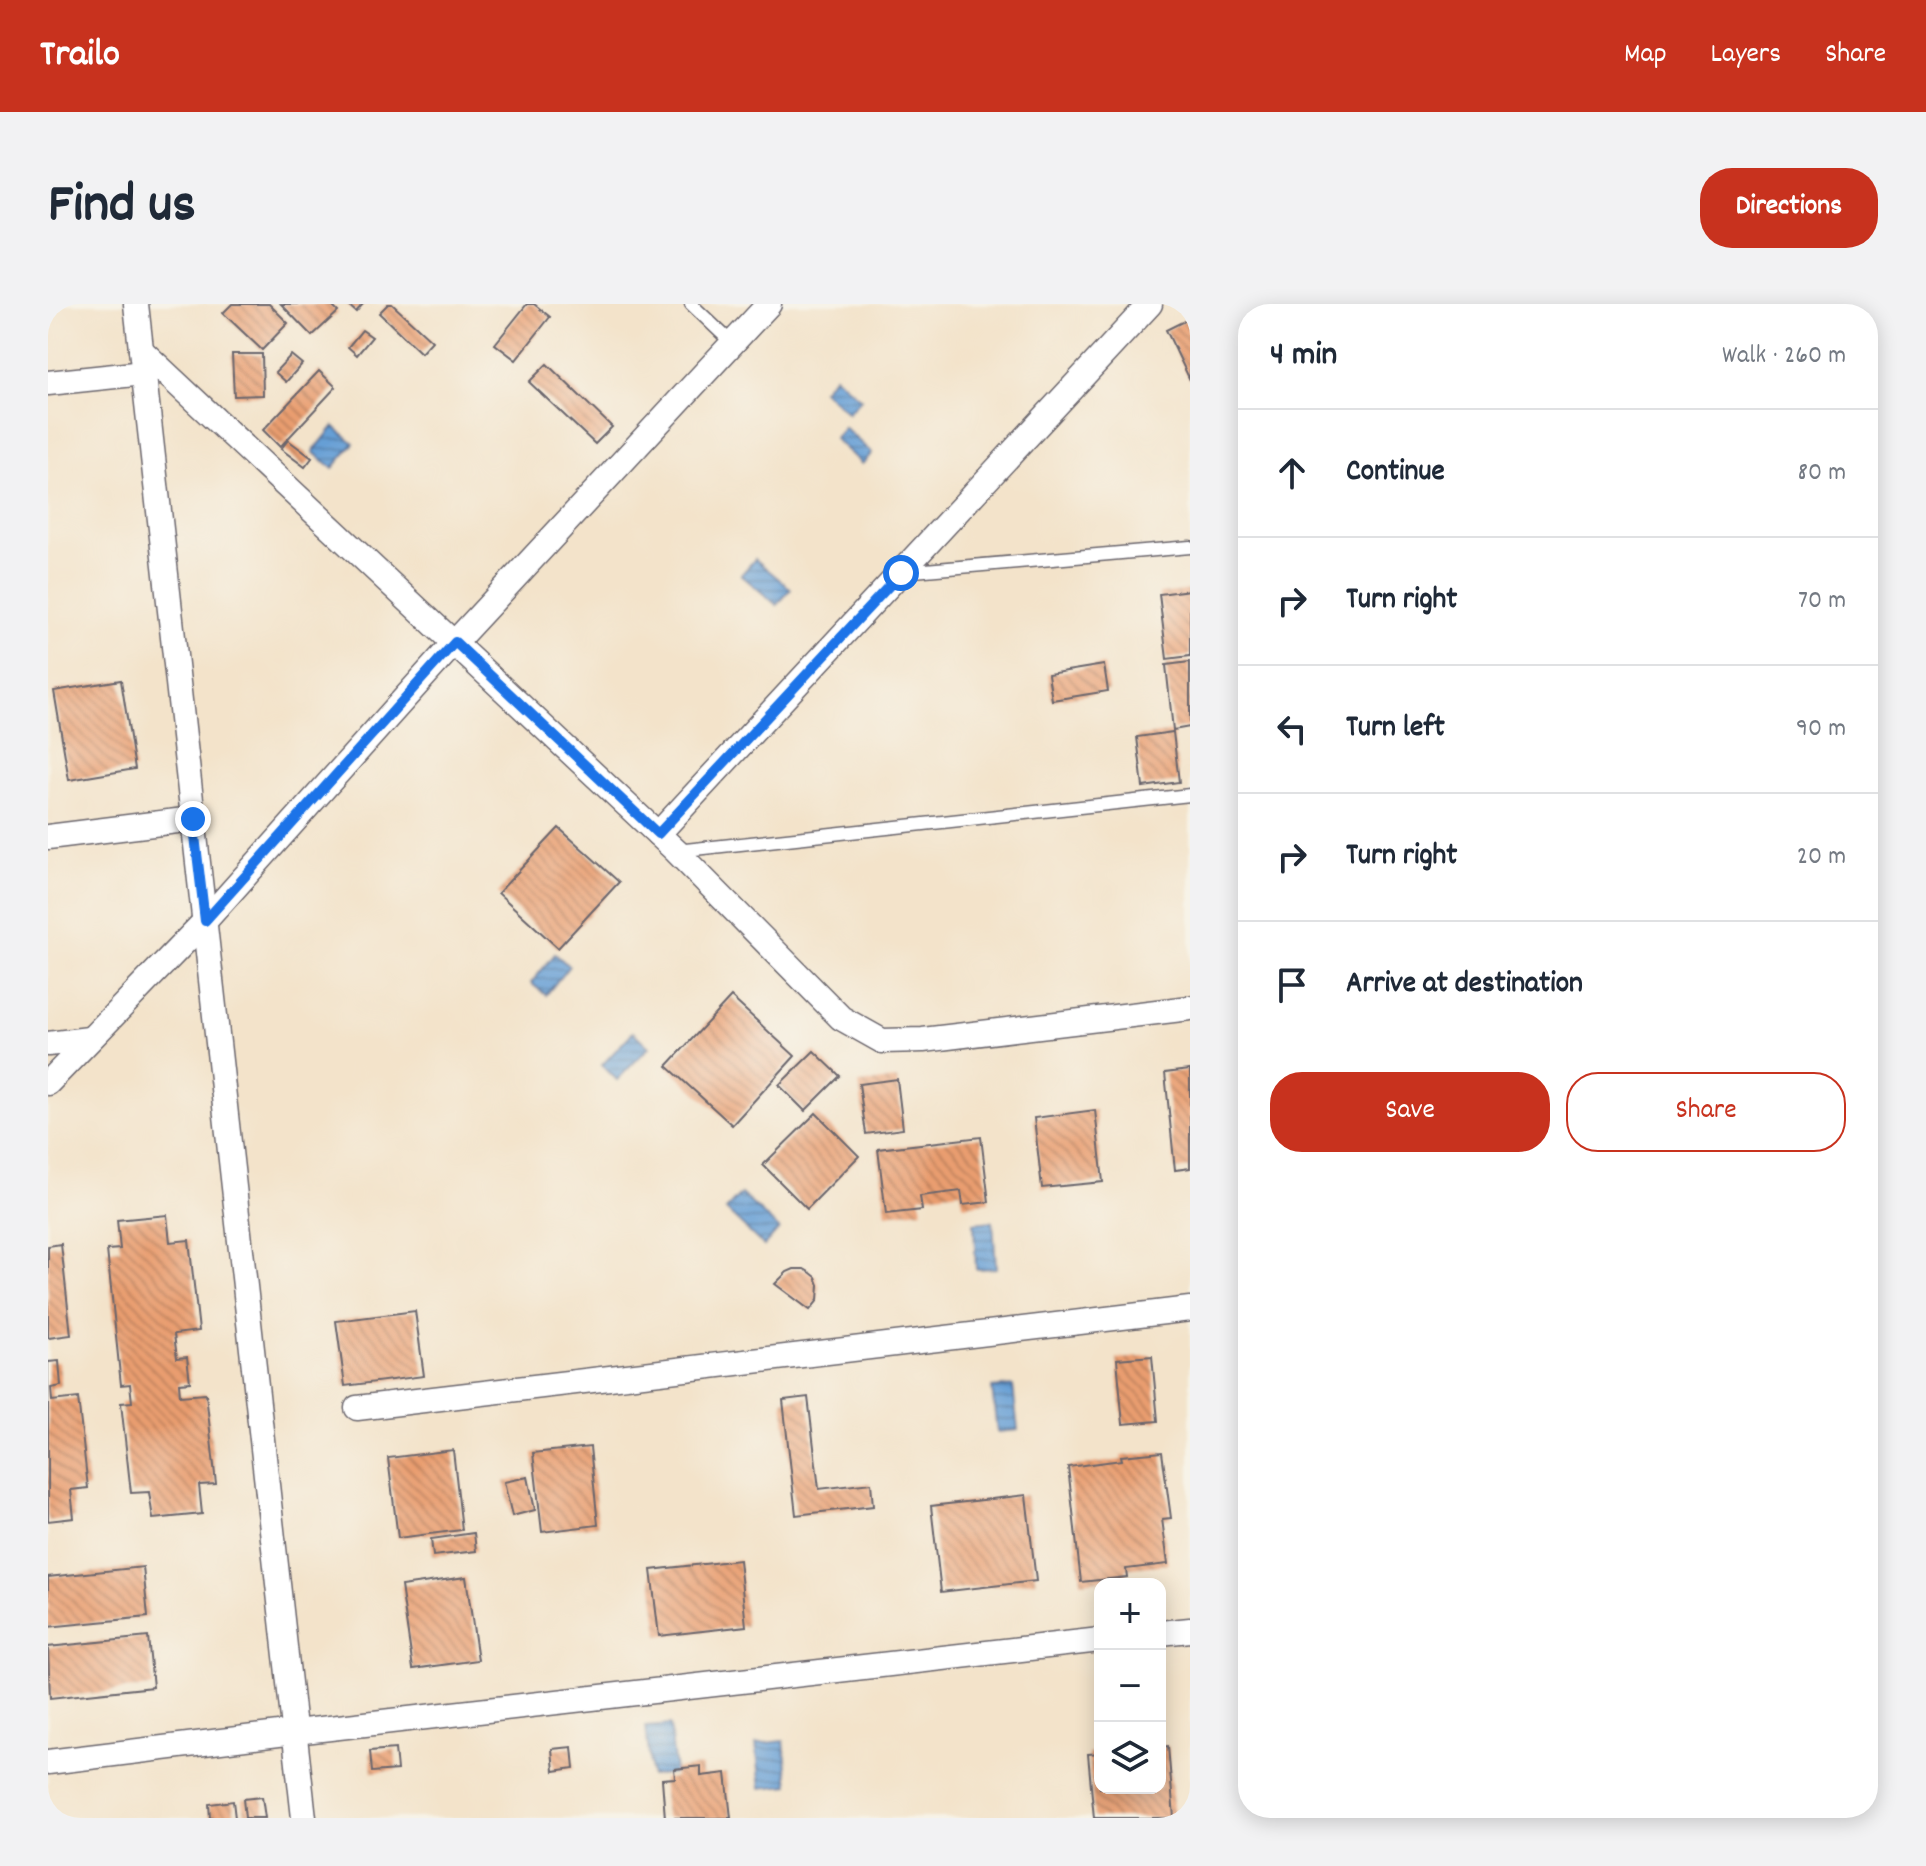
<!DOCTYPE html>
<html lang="en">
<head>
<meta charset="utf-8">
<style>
  body { margin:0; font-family:Dekko,sans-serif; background:#f2f2f3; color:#1f2937 }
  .controls { position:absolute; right:24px; bottom:24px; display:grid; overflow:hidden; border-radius:16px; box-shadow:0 4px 20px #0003 }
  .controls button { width:72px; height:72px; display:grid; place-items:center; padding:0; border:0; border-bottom:2px solid #e0e1e3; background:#fff; color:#1f2937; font:40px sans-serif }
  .stop { position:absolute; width:24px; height:24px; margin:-18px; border:6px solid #1a73e8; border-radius:50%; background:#fff }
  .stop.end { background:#1a73e8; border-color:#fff; box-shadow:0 2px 8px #0008 }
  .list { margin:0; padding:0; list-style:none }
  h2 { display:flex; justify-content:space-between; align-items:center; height:104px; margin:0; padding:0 32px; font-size:34px }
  h2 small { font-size:26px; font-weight:400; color:#747a83 }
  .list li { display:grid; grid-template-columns:52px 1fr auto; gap:24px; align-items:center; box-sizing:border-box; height:128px; padding:0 32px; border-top:2px solid #e0e1e3 }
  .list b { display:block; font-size:30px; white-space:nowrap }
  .list em { font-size:26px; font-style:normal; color:#747a83 }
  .actions { display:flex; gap:16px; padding:24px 32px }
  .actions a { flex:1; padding:18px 0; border:2px solid #c8321e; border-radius:32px; text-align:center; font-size:28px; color:#c8321e }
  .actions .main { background:#c8321e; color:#fff }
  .icon { flex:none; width:44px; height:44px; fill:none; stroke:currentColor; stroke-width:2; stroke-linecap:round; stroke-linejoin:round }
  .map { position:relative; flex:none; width:1142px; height:1514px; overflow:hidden; border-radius:32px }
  header { display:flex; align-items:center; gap:48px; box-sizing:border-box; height:112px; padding:0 40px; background:#c8321e; color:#fff }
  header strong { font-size:38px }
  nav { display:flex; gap:44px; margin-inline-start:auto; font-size:28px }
  .intro { display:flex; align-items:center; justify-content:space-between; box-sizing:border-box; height:192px; padding:0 48px }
  h1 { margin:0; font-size:56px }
  .button { padding:20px 36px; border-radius:32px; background:#c8321e; color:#fff; font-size:28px; font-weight:700 }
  main { display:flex; gap:48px; padding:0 48px }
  aside { flex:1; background:#fff; border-radius:32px; box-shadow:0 4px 20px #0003 }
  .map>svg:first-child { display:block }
  .water { fill:url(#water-rules); stroke:#446088; stroke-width:2 }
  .building { fill:url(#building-back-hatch) }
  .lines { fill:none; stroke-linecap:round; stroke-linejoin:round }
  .service-casing { stroke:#6b666d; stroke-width:15 }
  .minor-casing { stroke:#6b666d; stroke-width:27 }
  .service { stroke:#fff; stroke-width:12 }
  .minor { stroke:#fff; stroke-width:24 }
  .route { stroke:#1a73e8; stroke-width:10 }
</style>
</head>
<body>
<header>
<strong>Trailo</strong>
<nav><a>Map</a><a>Layers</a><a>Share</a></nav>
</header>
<div class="intro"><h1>Find us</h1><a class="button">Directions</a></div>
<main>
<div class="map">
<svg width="1142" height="1514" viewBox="0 0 1142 1514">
  <defs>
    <pattern id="water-rules" width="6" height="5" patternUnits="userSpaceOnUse" patternTransform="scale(2)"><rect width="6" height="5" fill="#669fd5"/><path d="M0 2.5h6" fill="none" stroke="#5481ae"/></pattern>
    <pattern id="building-back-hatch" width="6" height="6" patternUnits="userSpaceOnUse" patternTransform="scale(2)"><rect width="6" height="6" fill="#e99d6f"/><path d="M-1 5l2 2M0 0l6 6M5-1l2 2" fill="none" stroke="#bc805c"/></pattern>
  </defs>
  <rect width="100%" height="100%" fill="#f7f3e8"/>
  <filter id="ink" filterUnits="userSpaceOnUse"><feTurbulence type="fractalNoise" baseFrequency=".0125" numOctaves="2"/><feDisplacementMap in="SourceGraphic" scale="16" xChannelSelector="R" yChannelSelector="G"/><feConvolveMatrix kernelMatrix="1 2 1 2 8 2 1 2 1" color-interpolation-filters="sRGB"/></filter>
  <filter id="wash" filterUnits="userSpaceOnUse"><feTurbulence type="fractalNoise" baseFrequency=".006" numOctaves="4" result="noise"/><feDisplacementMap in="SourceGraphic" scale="32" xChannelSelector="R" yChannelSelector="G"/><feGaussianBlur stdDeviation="1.8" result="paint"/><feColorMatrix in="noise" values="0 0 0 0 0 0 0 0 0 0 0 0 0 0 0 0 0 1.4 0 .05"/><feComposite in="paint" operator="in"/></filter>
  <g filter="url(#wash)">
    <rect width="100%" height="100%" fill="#f3e3ca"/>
    <g class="water">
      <path d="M786,72l27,23 -13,14 -26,-23z"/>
      <path d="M286,122l20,17 -21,25 -20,-16z"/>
      <path d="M796,124l28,25 -10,11 -28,-25z"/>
      <path d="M707,255l36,30 -14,16 -36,-30z"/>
      <path d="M507,650l14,12 -23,29 -15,-12z"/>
      <path d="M585,728l16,15 -32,33 -15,-15z"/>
      <path d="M693,890l38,35 -15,17 -38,-36z"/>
      <path d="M945,917l3,47 -20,1 -2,-46z"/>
      <path d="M965,1082l5,44 -21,2 -5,-44z"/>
      <path d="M622,1421l5,48 -24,3 -5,-49z"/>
      <path d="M736,1437l5,44 -28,3 -5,-44z"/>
    </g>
    <g id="blocks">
      <g class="building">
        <path d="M184,0h37l19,19 -26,27 -39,-37z"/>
        <path d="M233,0h49l8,8 -26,24z"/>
        <path d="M299,0h16l-7,8z"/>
        <path d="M340,0h4l40,37 -11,12 -42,-40z"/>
        <path d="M479,0h7l16,13 -34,43 -21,-16z"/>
        <path d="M1142,14v62l-24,-50z"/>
        <path d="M314,26l10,7 -15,18 -9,-8z"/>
        <path d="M184,50h30l1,41 -29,1z"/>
        <path d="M243,51l11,9 -16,18 -11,-10z"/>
        <path d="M499,60l65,63 -17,17 -66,-62z"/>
        <path d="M271,67l17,16 -56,60 -17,-17z"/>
        <path d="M240,136l24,18 -7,9 -24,-18z"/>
        <path d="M1142,286v66l-23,3 -8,-65z"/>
        <path d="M1142,358v65l-17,3 -7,-65z"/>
        <path d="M1056,361l4,26 -56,9 -4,-26z"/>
        <path d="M73,376l14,89 -66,11 -15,-89z"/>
        <path d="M1125,428l6,50 -36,5 -6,-50z"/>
        <path d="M511,524l60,54 -61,66 -60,-55z"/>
        <path d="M683,693l64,59 -63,69 -65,-59z"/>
        <path d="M766,747l26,25 -35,35 -26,-26z"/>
        <path d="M1142,766v98l-15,2 -10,-97z"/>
        <path d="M849,775l6,50 -37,5 -7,-50z"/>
        <path d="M1047,806l8,72 -61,6 -8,-70z"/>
        <path d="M768,809l43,43 -52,53 -44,-44z"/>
        <path d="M933,833l8,65 -26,3 -2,-14 -41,5 2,14 -36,4 -8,-65z"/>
        <path d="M119,911l3,27 19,-2 10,91 -25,3 3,24 10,-1 3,25 -11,1 1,13 26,-2 10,90 -17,1 3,29 -49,5 -4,-27 -18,1 -10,-90 11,-1 -2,-18 -9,1 -14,-135 13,-1 -3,-29z"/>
        <path d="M13,940l10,91 -23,3v-92z"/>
        <path d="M746,965h10l7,4 5,4 3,8 -1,15 -8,10 -35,-26 12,-12z"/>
        <path d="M367,1007l9,65 -79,10 -9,-65z"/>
        <path d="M1104,1052l6,65 -35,3 -6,-65z"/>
        <path d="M11,1057l2,25 -10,2 1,13 26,-3 10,90 -17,2 3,28 -26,3v-159z"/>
        <path d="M760,1093l11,92 52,-6 2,23 -77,9 -13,-115z"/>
        <path d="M542,1143l8,78 -56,7 -9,-79z"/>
        <path d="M405,1146l9,80 -64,8 -10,-80z"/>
        <path d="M1114,1148l9,66 -9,1 6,45 -42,5 1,8 -46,5 -13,-115 54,-7 -1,-4z"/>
        <path d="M480,1173l7,33 -23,6 -8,-34z"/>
        <path d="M978,1191l10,86 -95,11 -10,-86z"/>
        <path d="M426,1229l2,18 -43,5 -2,-17z"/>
        <path d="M691,1256l7,66 -87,10 -8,-66z"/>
        <path d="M95,1263l5,50 -100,10v-50z"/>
        <path d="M418,1273l12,83 -65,9 -12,-83z"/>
        <path d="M100,1333l5,50 -103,11 -2,-51z"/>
        <path d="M1120,1442l6,72h-80l-6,-64 12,-1v35h60v-41z"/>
        <path d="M524,1443l2,21 -20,3 -2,-22z"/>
        <path d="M347,1445l2,21 -25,2 -2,-21z"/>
        <path d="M653,1462v10l25,-3 5,45h-66l-3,-39 13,-1 -1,-9z"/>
        <path d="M214,1493l3,21h-20l-2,-19z"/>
        <path d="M185,1497l2,17h-25l-1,-14z"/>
      </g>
    </g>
  </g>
  <g filter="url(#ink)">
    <use href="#blocks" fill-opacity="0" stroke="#6b666d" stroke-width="2"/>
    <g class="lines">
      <g class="service-casing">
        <g id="service">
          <path d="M643,0l42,40"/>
          <path d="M854,268l288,-25"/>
          <path d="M628,547l514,-56"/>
        </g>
      </g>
      <g class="minor-casing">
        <g id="minor">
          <path d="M88,0l168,1514"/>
          <path d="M93,46l535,501 165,167 41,23 41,-1 267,-32"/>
          <path d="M0,79l96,-10"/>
          <path d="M610,530l492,-530"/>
          <path d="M0,533l145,-18"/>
          <path d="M0,740l41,-5"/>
          <path d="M0,779l157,-162 250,-279 314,-338"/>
          <path d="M309,1104l833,-99"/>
          <path d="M1112,1329l30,-3"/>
          <path d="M0,1458l247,-30 805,-92"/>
        </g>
      </g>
      <use href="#service" class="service"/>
      <use href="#minor" class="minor"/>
    </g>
  </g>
  <g class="lines" filter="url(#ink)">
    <path class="route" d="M145,515l12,102 250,-279 203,192 243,-261"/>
  </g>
</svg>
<div class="controls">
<button>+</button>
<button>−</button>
<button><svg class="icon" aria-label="layers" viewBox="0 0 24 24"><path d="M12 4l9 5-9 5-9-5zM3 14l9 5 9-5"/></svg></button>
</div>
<div class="stop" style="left:853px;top:269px"></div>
<div class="stop end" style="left:145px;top:515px"></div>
</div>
<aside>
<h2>4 min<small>Walk · 260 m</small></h2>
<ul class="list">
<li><svg class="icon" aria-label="ahead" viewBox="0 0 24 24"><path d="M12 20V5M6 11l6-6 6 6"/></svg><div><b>Continue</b></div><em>80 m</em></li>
<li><svg class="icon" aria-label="right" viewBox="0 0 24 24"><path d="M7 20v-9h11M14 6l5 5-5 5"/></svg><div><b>Turn right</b></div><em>70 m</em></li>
<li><svg class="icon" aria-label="left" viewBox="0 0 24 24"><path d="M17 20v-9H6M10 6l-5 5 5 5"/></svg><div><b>Turn left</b></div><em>90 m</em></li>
<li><svg class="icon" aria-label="right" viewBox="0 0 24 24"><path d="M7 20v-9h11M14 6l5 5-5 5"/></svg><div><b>Turn right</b></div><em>20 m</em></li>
<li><svg class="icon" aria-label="arrive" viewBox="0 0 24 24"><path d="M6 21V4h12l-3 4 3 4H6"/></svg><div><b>Arrive at destination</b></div></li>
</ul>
<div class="actions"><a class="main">Save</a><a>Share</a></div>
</aside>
</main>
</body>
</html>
